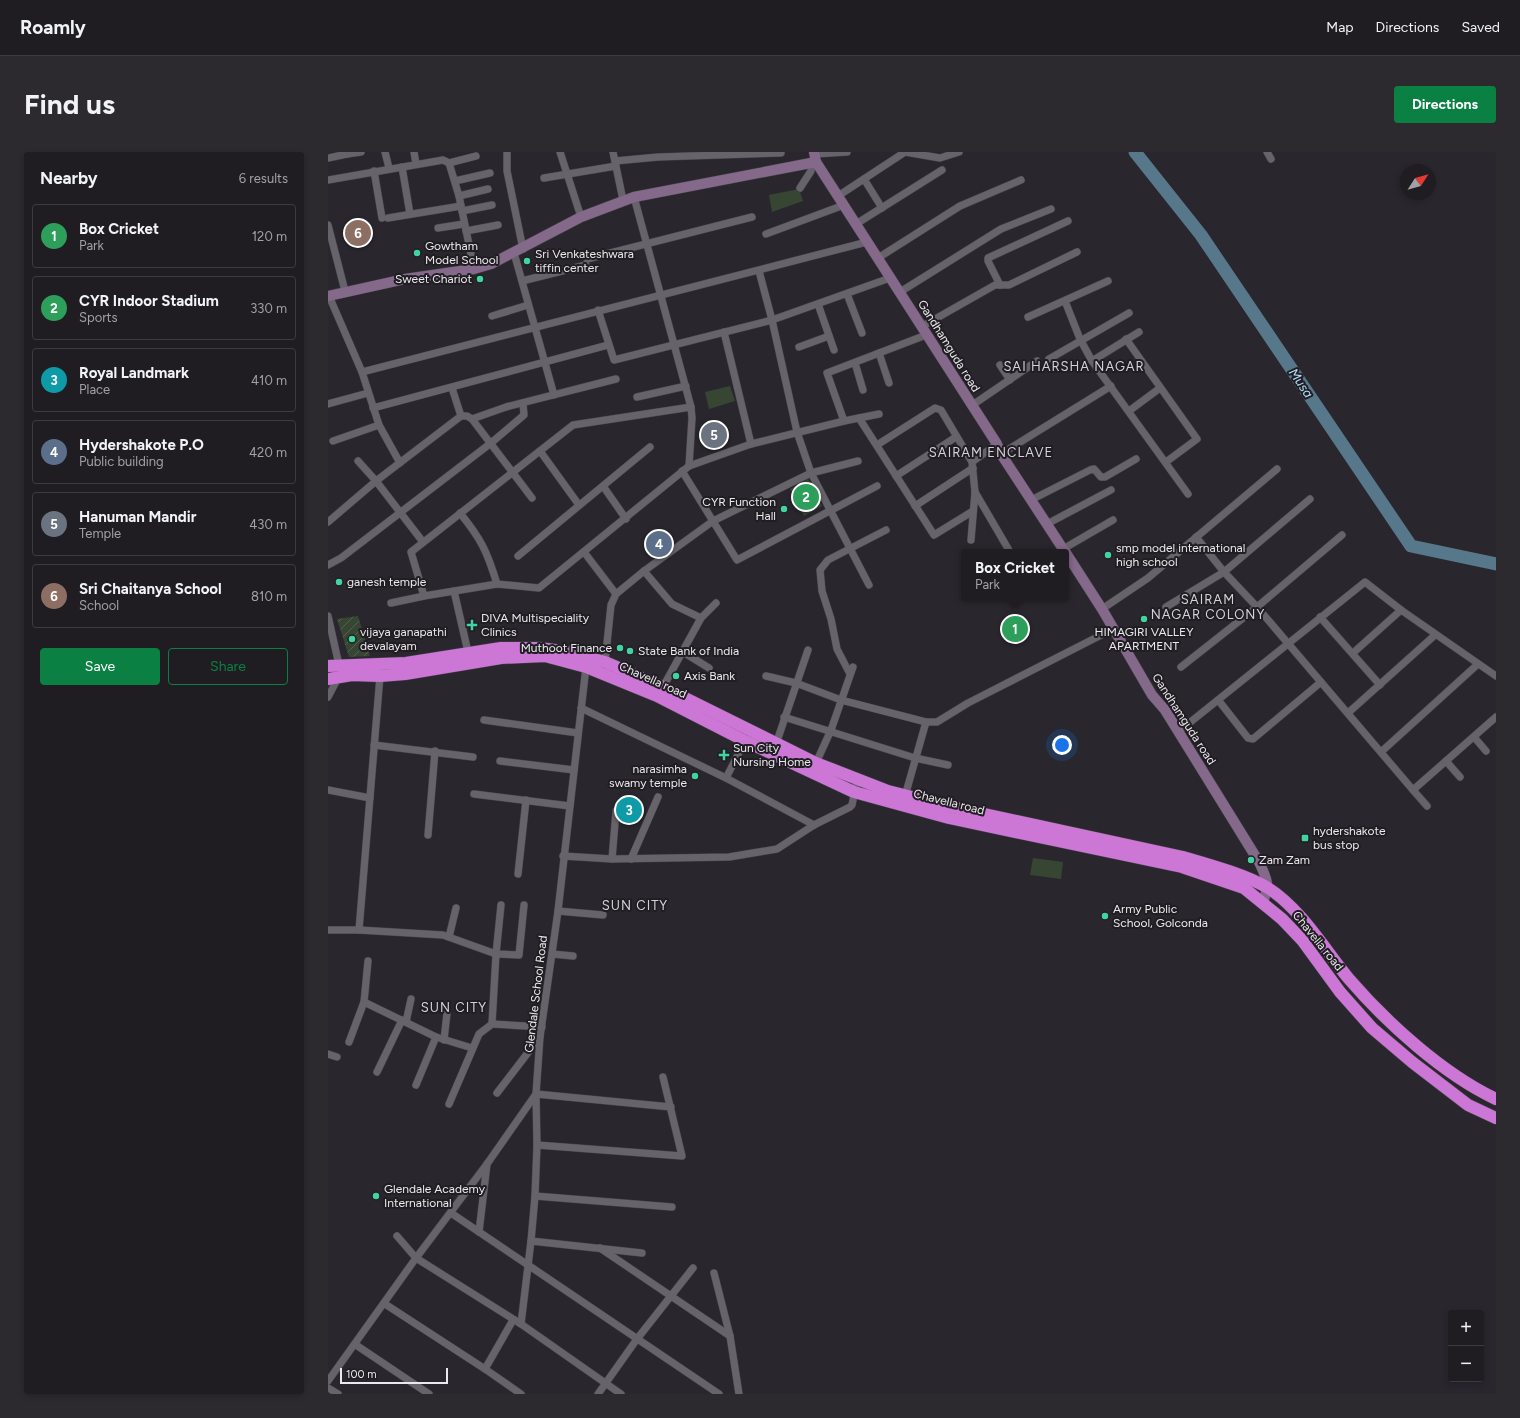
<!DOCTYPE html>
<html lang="en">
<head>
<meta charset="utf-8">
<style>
  body { margin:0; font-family:Figtree,sans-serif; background:#2c2a2f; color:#f1f3f6 }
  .controls { position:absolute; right:12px; bottom:12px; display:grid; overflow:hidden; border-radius:4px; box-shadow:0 2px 6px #0003 }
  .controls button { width:36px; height:36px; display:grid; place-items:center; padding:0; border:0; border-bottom:1px solid #3c3b40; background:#1f1d22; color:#f1f3f6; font:20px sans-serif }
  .compass { position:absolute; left:1072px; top:12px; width:36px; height:36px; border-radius:50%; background:#1f1d22; box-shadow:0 2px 6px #0003; rotate:54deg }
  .scale { position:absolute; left:12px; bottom:10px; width:108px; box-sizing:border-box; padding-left:4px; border:2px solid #ebe9ed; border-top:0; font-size:11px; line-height:14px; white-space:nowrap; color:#ebe9ed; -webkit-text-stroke:3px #201d23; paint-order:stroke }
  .you { position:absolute; left:734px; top:593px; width:14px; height:14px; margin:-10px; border:3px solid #fff; border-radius:50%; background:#1a73e8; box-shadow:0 0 0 6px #1a73e833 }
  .badge { display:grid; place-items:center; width:26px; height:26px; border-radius:50%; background:#0b8043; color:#fff; font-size:13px; font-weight:700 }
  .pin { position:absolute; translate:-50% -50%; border:2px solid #fff; box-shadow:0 1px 4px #0006 }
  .popup { position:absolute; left:633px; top:397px; width:108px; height:52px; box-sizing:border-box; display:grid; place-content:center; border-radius:4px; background:#1f1d22; filter:drop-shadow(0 1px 3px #0005); font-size:13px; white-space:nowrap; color:#a1a2a5 }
  .popup b { font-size:15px; color:#f1f3f6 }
  .popup::after { content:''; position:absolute; left:50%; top:100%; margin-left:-8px; border:8px solid transparent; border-top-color:#1f1d22 }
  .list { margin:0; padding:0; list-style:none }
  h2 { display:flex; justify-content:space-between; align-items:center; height:52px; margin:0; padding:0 16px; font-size:17px }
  h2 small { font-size:13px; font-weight:400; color:#a1a2a5 }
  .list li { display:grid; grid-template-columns:26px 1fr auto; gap:12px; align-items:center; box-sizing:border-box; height:64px; margin:0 8px 8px; padding:0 8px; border:1px solid #3c3b40; border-radius:4px }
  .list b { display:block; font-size:15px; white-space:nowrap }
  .list p { margin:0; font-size:13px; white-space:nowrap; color:#a1a2a5 }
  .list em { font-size:13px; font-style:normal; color:#a1a2a5 }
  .actions { display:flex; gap:8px; padding:12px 16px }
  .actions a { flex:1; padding:9px 0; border:1px solid #0b8043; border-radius:4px; text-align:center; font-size:14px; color:#0b8043 }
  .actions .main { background:#0b8043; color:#fff }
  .map { position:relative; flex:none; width:1168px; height:1242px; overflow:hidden; border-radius:4px }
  header { display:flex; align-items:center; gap:24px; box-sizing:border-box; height:56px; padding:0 20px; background:#1f1d22; border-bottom:1px solid #3c3b40 }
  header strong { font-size:19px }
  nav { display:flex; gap:22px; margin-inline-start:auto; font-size:14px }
  .intro { display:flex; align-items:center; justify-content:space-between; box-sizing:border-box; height:96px; padding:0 24px }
  h1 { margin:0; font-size:28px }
  .button { padding:10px 18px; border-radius:4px; background:#0b8043; color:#fff; font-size:14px; font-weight:700 }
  main { display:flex; gap:24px; padding:0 24px }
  aside { flex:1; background:#1f1d22; border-radius:4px; box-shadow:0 2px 6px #0003 }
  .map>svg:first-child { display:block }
  .park { fill:#374632 }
  .garden { fill:url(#garden-furrows) }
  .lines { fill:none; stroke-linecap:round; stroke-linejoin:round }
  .river { stroke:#57788a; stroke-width:13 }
  .street-casing { stroke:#464349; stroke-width:8 }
  .secondary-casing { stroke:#464349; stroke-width:11 }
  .highway-casing { stroke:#464349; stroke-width:13 }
  .street { stroke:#66636a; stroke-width:7 }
  .secondary { stroke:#85698a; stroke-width:10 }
  .highway { stroke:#cc76d5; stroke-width:12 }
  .poi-dot { fill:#41d4a1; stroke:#201d23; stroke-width:1.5 }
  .labels { text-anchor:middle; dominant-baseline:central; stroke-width:4; stroke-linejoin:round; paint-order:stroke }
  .poi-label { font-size:12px; fill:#ebe9ed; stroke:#201d23; text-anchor:start }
  .street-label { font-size:12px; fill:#ebe9ed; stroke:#201d23 }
  .neighbourhood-label { font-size:13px; letter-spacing:1px; fill:#d5d1da; stroke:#201d23 }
  .water-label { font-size:13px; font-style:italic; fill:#b2e2fc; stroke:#201d23 }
</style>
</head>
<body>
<header>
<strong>Roamly</strong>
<nav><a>Map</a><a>Directions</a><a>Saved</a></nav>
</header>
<div class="intro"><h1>Find us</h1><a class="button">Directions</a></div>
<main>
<aside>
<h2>Nearby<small>6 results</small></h2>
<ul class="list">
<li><span class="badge" style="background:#2e9e5b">1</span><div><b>Box Cricket</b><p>Park</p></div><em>120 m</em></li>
<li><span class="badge" style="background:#2e9e5b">2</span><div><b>CYR Indoor Stadium</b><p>Sports</p></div><em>330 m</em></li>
<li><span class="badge" style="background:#0f9aa8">3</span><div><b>Royal Landmark</b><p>Place</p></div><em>410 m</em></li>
<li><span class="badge" style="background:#5c6f8a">4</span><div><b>Hydershakote P.O</b><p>Public building</p></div><em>420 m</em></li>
<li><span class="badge" style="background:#6b7280">5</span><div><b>Hanuman Mandir</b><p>Temple</p></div><em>430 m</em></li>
<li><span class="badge" style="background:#8d6e63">6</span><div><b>Sri Chaitanya School</b><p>School</p></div><em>810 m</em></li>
</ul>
<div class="actions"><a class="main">Save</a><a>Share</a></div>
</aside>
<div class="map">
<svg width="1168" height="1242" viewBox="0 0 1168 1242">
  <defs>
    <pattern id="garden-furrows" width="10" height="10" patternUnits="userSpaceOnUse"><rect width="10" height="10" fill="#374632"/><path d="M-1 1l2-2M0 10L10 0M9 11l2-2" fill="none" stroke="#546150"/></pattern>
  </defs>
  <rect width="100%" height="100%" fill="#29272d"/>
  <g class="park">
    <path d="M471,37l4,12 -31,11 -3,-17z"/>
    <path d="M402,234l5,15 -26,8 -4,-17z"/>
    <path d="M480,327l14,27 -18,10 -14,-27z"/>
    <path d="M705,706l30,4 -2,17 -31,-4z"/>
  </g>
  <path class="garden" d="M30,464l12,40 -21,1 -12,-38z"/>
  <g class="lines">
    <path class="river" d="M807,0l66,83 210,311 85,18"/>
    <g class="street-casing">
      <g id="street">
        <path d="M18,0l1,2 14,-2"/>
        <path d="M57,0l4,16"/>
        <path d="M86,0l2,12"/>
        <path d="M179,0v19l16,78"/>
        <path d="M232,0l21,65"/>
        <path d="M285,0l10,48"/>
        <path d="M577,0l35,6 19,-6"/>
        <path d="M939,0l4,7"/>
        <path d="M487,2l32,-2"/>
        <path d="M0,6l19,-4"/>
        <path d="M287,9l43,-4 123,-4"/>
        <path d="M121,11l10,33 15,73"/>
        <path d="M74,15l8,47"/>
        <path d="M46,19l8,47"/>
        <path d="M216,26l72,-12"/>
        <path d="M536,27l18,29"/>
        <path d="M0,28l115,-20 6,3 27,-7"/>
        <path d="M127,29l35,-8"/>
        <path d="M472,36l11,-17 1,-10"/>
        <path d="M131,44l29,-7"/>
        <path d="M510,44l67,-44"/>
        <path d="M306,45l57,210 1,11 -3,48"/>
        <path d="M134,59l30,-6"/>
        <path d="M60,66l73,-12"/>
        <path d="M528,72l86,-54"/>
        <path d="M0,73l17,66"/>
        <path d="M110,76l26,-4"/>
        <path d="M138,79l32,-6"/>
        <path d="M438,82l78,-29"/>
        <path d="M186,101l40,142"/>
        <path d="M550,106l82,-52 61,-26"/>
        <path d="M259,107l165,-42"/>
        <path d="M431,119l13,49 25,112 14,41 58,112"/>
        <path d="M194,129l64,-16"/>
        <path d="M672,133l-12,-24v-3l80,-37"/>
        <path d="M572,140l101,-63 50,-20"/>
        <path d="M519,142l15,39"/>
        <path d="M1,144l33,76 17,53 21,38"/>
        <path d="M737,149l15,38 12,22 96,133"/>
        <path d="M490,152l16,46"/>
        <path d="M270,158l16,50 158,-40 118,-42"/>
        <path d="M164,164l36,-11"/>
        <path d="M700,165l80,-36"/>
        <path d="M593,175l74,-42h14l68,-33"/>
        <path d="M396,180l27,112"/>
        <path d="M798,187l71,100 -31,23"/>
        <path d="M471,195l30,-11"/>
        <path d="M551,201l10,30"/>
        <path d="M721,207l80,-46"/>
        <path d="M764,209l47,-29"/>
        <path d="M527,211l8,27"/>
        <path d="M672,213l10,15"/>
        <path d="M34,220l505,-130"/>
        <path d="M124,236l9,28"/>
        <path d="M309,245l49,-11"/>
        <path d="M0,252l40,-11"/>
        <path d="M643,254l66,-45"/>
        <path d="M45,256l235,-63"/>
        <path d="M801,259l31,-23"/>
        <path d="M531,266l75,117 39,-24"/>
        <path d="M144,267l34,-12 110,-28"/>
        <path d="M516,269l-17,-48 99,-38"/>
        <path d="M5,289l46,-16"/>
        <path d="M549,293l58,-37 6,2 31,52 3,30 -4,48"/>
        <path d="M212,299l39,54"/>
        <path d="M673,302l110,-68"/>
        <path d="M30,309l18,20 47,61"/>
        <path d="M644,310l25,-18"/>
        <path d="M354,319l55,89 140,-74"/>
        <path d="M568,324l60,-39"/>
        <path d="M275,334l23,33"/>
        <path d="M647,340l35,60"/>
        <path d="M703,348l59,-30 4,-1 7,8h4l31,-18"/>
        <path d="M587,354l58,-38"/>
        <path d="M132,361c21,26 27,38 37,71"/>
        <path d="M0,370l48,-41 85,-65h6l5,3 60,79"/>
        <path d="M719,372l64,-34"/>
        <path d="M868,385l28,35 33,35 156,183 83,-73"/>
        <path d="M735,397l50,-29"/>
        <path d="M256,400l32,42"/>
        <path d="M190,404l132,-109"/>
        <path d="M0,413l13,-7 150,-115 33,-28 -1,-12"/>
        <path d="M316,419l28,33 29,14"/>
        <path d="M126,439l14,61"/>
        <path d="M96,444l-13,-44 162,-127 118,-18"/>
        <path d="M63,451l33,-7 73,-12 42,4 150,-122 62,-22 93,-23 35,-7"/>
        <path d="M838,455l58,-35 86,-73"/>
        <path d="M774,457l46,-31 129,-109"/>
        <path d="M0,464l11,49"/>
        <path d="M992,465l60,68"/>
        <path d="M355,500l26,16"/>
        <path d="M1025,501l48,-43"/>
        <path d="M277,510l6,-57 5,-11 28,-23 69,-50 98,-48 47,-12"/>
        <path d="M853,515l76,-60 85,-72"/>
        <path d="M522,522l-13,-25 -6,-30 -9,-28 -2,-21 8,-10 58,-30"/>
        <path d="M438,524l30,7 45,17 85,22h11l31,-19 145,-74"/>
        <path d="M335,535l38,-69 15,-15"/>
        <path d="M0,545l10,-19"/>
        <path d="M891,549l29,37 5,1 68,-57"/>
        <path d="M253,556l145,70"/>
        <path d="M1020,561l87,-78"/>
        <path d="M456,565l131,41 33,7"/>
        <path d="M156,568l94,13"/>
        <path d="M850,580l187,-150 36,28 95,66"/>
        <path d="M1146,585l12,14"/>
        <path d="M417,589l-19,37 88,47"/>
        <path d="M448,592l32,-94"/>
        <path d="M46,593l99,12"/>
        <path d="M1053,600l97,-88"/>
        <path d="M172,609l74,9"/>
        <path d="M1118,609l14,16"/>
        <path d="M488,611l15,-33 22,-63"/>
        <path d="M0,638l42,8"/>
        <path d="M1085,638l14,16"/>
        <path d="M146,642l96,12"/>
        <path d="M577,644l21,-74"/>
        <path d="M100,683l7,-84"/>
        <path d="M235,704l49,3 117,-2 48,-8 37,-24 36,-18 2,-2 5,-25"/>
        <path d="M284,707l4,-48"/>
        <path d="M303,707l27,-62"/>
        <path d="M190,722l8,-74"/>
        <path d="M230,759l45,4"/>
        <path d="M0,778h31l84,5 53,19 23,1 5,-50"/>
        <path d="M31,778l21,-254"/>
        <path d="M121,785l7,-29"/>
        <path d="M224,802l21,2"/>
        <path d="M36,850l72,35 36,11"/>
        <path d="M78,870l5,-23"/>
        <path d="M164,872l50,3"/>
        <path d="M116,888l3,-27"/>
        <path d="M21,890l15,-40 4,-41"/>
        <path d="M0,902l9,3"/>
        <path d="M49,920l25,-52"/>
        <path d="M88,933l20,-48"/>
        <path d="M169,941l43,-56"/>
        <path d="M121,952l30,-70 13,-10 4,-70 5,-49"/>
        <path d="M209,993l145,11 -19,-79"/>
        <path d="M207,1044l137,11"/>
        <path d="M123,1061l268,181"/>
        <path d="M151,1080l8,-68"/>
        <path d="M69,1084l19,22 105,66 100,70"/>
        <path d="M203,1089l111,12"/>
        <path d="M272,1096l130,88"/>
        <path d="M386,1121l16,63 9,58"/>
        <path d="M57,1152l100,65"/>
        <path d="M185,1168l-28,49 36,25"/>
        <path d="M193,1172l10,-83 4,-45 2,-51 -1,-51 4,-57 18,-126 28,-244"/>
        <path d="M28,1193l73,49"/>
        <path d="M0,1229l88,-123 71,-94 49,-70 135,13"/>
        <path d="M0,1236l10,6"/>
        <path d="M270,1242l39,-55 56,-71"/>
      </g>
    </g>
    <g class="secondary-casing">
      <g id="secondary">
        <path d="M486,0l2,10 181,282 4,10 64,98"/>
        <path d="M0,144l77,-17 69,-10 17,-5 90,-47 53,-20 182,-35"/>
        <path d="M738,401l36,56 50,86 13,15 94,152c8,17 11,22 4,40"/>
      </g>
    </g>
    <g class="highway-casing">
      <g id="highway">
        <path d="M0,514l78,-3 95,-15h39l28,4 37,10 58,25 153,76 72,28 64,16 231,50c24,7 64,18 85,31 33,21 57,62 81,91 38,44 94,95 147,120"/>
        <path d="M0,527l24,-4 28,1 25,-2 96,-16 44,-2 41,11 71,29 88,45 109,51 95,26 233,49 62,21 38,31 20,21 38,52 32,36 40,34 56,43 28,13"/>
      </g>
    </g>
    <use href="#street" class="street"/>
    <use href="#secondary" class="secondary"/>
    <use href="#highway" class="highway"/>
  </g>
  <g class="poi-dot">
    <circle cx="89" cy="101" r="4"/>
    <circle cx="199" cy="109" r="4"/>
    <circle cx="152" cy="127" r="4"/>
    <circle cx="456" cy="357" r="4"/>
    <circle cx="780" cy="403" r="4"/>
    <circle cx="11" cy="430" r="4"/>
    <circle cx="816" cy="467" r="4"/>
    <path d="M142 467h4v4h4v4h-4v4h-4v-4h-4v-4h4z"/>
    <circle cx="24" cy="487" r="4"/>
    <circle cx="292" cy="496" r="4"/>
    <circle cx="302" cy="499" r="4"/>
    <circle cx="348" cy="524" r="4"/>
    <path d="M394 597h4v4h4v4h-4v4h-4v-4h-4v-4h4z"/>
    <circle cx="367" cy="624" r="4"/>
    <rect x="973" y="682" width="8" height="8" rx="2"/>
    <circle cx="923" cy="708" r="4"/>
    <circle cx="777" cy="764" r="4"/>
    <circle cx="48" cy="1044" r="4"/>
  </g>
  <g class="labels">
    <g class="poi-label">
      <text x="97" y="94">Gowtham<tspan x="97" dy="14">Model School</tspan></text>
      <text x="207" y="102">Sri Venkateshwara<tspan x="207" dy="14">tiffin center</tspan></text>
      <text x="144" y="127" text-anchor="end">Sweet Chariot</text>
      <text x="448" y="350" text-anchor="end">CYR Function<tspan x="448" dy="14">Hall</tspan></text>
      <text x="788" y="396">smp model international<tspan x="788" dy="14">high school</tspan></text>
      <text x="19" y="430">ganesh temple</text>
      <text x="153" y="466">DIVA Multispeciality<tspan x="153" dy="14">Clinics</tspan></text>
      <text x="32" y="480">vijaya ganapathi<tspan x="32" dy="14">devalayam</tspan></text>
      <text x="816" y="480" text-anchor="middle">HIMAGIRI VALLEY<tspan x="816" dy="14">APARTMENT</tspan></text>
      <text x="284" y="496" text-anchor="end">Muthoot Finance</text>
      <text x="310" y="499">State Bank of India</text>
      <text x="356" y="524">Axis Bank</text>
      <text x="405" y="596">Sun City<tspan x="405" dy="14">Nursing Home</tspan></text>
      <text x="359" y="617" text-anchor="end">narasimha<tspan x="359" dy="14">swamy temple</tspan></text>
      <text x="985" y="679">hydershakote<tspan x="985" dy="14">bus stop</tspan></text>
      <text x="931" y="708">Zam Zam</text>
      <text x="785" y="757">Army Public<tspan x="785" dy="14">School, Golconda</tspan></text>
      <text x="56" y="1037">Glendale Academy<tspan x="56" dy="14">International</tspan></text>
    </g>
    <g class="street-label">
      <text transform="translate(621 194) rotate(58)">Gandhamguda road</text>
      <text transform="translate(325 528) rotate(24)">Chavella road</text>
      <text transform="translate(856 567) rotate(57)">Gandhamguda road</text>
      <text transform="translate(621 650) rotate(14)">Chavella road</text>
      <text transform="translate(990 789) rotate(51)">Chavella road</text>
      <text transform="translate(208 842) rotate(-83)">Glendale School Road</text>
    </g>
    <g class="neighbourhood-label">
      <text x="746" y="214">SAI HARSHA NAGAR</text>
      <text x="663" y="300">SAIRAM ENCLAVE</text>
      <text x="880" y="447">SAIRAM<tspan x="880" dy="15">NAGAR COLONY</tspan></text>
      <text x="307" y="753">SUN CITY</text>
      <text x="126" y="855">SUN CITY</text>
    </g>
    <g class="water-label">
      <text transform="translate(973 231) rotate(56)">Musa</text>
    </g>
  </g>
</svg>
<div class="controls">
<button>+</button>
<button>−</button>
</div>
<svg class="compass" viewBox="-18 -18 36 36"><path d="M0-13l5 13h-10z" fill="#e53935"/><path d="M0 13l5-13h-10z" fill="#a1a2a5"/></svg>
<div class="scale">100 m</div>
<div class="you"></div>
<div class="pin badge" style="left:687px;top:477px;background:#2e9e5b">1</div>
<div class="popup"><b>Box Cricket</b>Park</div>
<div class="pin badge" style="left:478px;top:345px;background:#2e9e5b">2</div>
<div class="pin badge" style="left:301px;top:658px;background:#0f9aa8">3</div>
<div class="pin badge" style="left:331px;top:392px;background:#5c6f8a">4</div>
<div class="pin badge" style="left:386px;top:283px;background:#6b7280">5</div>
<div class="pin badge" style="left:30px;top:81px;background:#8d6e63">6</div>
</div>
</main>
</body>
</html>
